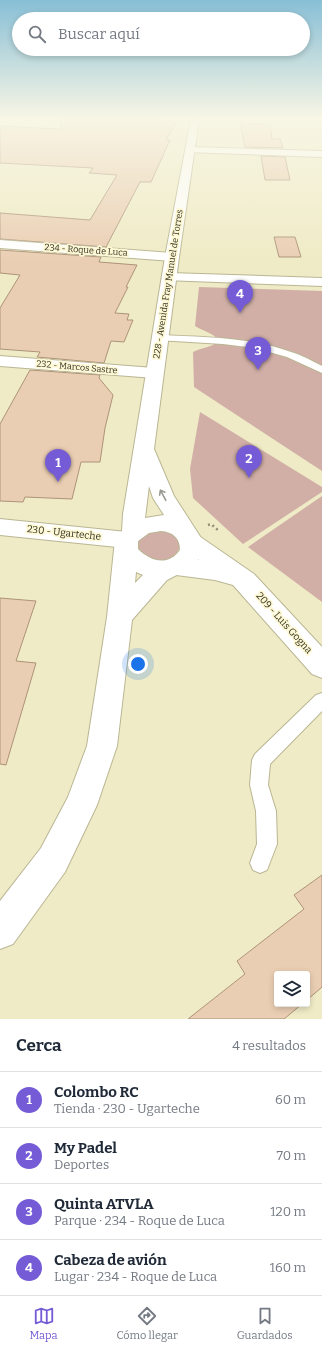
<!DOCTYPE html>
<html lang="es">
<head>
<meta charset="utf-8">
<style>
  body { margin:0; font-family:Bitter,serif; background:#f6f6f7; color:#1f2937 }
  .controls { position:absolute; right:12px; bottom:12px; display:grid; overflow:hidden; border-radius:4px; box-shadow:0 2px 6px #0003 }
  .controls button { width:36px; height:36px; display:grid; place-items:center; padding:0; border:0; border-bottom:1px solid #e0e1e3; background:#fff; color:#1f2937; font:20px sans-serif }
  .you { position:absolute; left:138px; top:664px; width:14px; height:14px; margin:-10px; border:3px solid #fff; border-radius:50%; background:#1a73e8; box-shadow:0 0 0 6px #1a73e833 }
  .badge { display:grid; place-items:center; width:26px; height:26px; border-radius:50%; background:#755bd5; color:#fff; font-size:13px; font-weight:700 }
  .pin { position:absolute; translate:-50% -33px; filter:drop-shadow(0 1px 2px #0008) }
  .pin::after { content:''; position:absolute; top:21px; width:14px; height:12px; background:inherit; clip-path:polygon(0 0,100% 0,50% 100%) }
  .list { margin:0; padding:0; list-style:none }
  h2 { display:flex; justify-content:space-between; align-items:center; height:52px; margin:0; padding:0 16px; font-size:17px }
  h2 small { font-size:13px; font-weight:400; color:#747a83 }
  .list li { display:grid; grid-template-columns:26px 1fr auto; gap:12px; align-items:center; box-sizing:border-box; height:56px; padding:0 16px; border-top:1px solid #e0e1e3 }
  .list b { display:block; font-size:15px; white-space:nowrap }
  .list p { margin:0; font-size:13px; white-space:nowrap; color:#747a83 }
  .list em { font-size:13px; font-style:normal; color:#747a83 }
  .icon { flex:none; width:22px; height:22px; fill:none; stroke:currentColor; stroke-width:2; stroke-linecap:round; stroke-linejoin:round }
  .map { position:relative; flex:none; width:322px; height:1019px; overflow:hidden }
  .search { position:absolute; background:#fff; box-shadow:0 2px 6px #0003; left:12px; right:12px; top:12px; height:44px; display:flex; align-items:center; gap:10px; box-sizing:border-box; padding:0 14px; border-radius:22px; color:#747a83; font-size:15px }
  .sheet { height:276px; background:#fff }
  nav { display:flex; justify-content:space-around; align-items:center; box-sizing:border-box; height:56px; border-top:1px solid #e0e1e3; background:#fff; font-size:11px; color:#747a83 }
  nav a { display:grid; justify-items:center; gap:2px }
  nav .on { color:#755bd5 }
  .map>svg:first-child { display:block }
  .green { fill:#d1afa7 }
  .building { fill:#eaceb3; stroke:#ad9379 }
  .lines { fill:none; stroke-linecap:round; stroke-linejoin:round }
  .service-casing { stroke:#bab693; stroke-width:2 }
  .minor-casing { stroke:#bab693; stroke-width:2 }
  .tertiary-casing { stroke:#bab693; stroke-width:2 }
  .secondary-casing { stroke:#bab693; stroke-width:2 }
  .path { stroke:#928f75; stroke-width:2.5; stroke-dasharray:2 3; stroke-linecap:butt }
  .service { fill:#fff; fill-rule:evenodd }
  .minor { fill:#fff; fill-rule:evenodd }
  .tertiary { fill:#fff; fill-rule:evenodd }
  .secondary { fill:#fff; fill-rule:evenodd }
  .oneway { stroke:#999891 }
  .labels { text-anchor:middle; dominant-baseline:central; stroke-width:3.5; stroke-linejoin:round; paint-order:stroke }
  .far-street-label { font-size:9px; fill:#333123; stroke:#fdf8d3 }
  .street-label { font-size:10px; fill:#333123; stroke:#fdf8d3 }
</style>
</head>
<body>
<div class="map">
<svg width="322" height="1019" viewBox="0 0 322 1019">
  <rect width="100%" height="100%" fill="#efebc6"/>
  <g class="green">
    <path d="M199,287l123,4v180l-128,-84 -1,-35c9,-5 18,-4 26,-11 -6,-9 -15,-9 -24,-15z"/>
    <path d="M200,412l122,75v5l-79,52 -50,-46 -3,-29z"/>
    <path d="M322,496v106l-74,-55z"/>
    <path d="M163,530c33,12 9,37 -10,31 -5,-2 -11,-8 -16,-11v-8l14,-11z"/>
  </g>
  <g class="building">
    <path d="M61,119h75l41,2 -11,19h4l-19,42h-11l-34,65 -106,-8v-26l90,7 27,-45 -28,-2 4,-5 -93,-5v-37l61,3z"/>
    <path d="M240,123l30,1 2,15h8l3,9 -38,-1z"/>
    <path d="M261,156l24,1 5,23h-25z"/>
    <path d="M274,237h21l6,20h-22z"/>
    <path d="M0,250l101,7 -2,5 38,3 -11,22h2l-13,26 14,1 -2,6h6l-9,22 -13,-1 -7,22 -67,-6 3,-5 -40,-3v-41l20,-33 -20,-2z"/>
    <path d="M30,370l70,5 -1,3 14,17 -8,33 -5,34h-19l-9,37 -47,-2 -2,5 -23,-1v-77z"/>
    <path d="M0,598l36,3 -20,60 20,2 -30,102 -6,-1z"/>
    <path d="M322,875v112l-15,13v-26h-30v30h25l-18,15h-96l57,-45 -8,-13 67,-52 -10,-14z"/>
  </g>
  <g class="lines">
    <g class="service-casing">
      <g id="service">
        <path d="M160,335c44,2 89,2 131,17 11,3 21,9 31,14v7l-35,-16 -32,-9 -32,-4 -66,-4 -2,-2 2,-2z"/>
        <path d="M322,693v18l-52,53 -2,21 8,26 1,33 -10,26 -7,3 -7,-3 -3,-7 7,-19 -1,-33 -6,-26 2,-25 3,-6 61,-59z"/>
      </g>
    </g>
    <g class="minor-casing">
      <g id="minor">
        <path d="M190,147l132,4v6l-135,-5 -2,-2 2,-2z"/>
        <path d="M0,240l172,13 5,1 2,3 -2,3 -5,1 -172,-13z"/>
        <path d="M169,273l153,5v8l-158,-6 -2,-3 2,-3z"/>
        <path d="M0,356l154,12 6,1 3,4 -3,4 -6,1 -154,-12z"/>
        <path d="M0,519l127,13 8,2 4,6 -4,6 -8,2 -127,-13z"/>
      </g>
    </g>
    <g class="tertiary-casing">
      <path id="tertiary" d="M191,534l8,2 55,38 68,73v31l-10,-4 -79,-89 -18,-5 -39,-5 -8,-3 -4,-6 4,-6 8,-3 23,3 -16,-12 -4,-6 4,-6z"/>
    </g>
    <g class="secondary-casing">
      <path id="secondary" d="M191,119h8l-20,138 -25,192 20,47 29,45v10l-9,15 -27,14 -35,40 -15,126 -20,59 -32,67 -52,72 -13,5v-48l41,-53 27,-51 19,-51 20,-129 8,-77 7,-9 1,-17 42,-257zM149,486l4,12 11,17 -19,3zM161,531c12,1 19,7 19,19 -12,17 -30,11 -42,-1v-8l11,-8zM136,572l7,3 -8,8z"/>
    </g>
    <path class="path" d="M208,525l3,-1 8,7"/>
    <use href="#service" class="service"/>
    <use href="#minor" class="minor"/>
    <use href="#tertiary" class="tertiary"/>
    <use href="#secondary" class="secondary"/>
  </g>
  <defs><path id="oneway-shaft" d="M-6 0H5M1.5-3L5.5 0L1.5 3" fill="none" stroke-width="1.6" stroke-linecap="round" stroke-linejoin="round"/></defs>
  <use class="oneway" href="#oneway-shaft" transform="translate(163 495) rotate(-118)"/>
  <linearGradient id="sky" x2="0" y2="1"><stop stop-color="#88bfd6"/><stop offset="0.45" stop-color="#f8f6e5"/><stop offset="1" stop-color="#f8f6e5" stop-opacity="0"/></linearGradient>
  <rect width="322" height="262" fill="url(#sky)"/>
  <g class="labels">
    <g class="far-street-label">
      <text transform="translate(86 250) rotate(4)">234 - Roque de Luca</text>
      <text transform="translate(168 284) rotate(-81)">228 - Avenida Fray Manuel de Torres</text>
      <text transform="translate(77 367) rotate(5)">232 - Marcos Sastre</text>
    </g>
    <g class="street-label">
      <text transform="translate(64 533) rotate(6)">230 - Ugarteche</text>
      <text transform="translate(284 623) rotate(48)">209 - Luis Gogna</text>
    </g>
  </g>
</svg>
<div class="controls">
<button><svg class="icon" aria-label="layers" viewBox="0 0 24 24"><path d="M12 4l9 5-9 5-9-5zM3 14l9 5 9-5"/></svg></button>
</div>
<div class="you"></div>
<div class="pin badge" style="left:58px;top:482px">1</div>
<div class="pin badge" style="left:249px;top:478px">2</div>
<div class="pin badge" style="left:258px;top:370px">3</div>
<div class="pin badge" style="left:240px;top:313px">4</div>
<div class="search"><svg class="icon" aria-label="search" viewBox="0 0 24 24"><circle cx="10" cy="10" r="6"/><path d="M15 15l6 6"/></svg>Buscar aquí</div>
</div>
<section class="sheet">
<h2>Cerca<small>4 resultados</small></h2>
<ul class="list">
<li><span class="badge">1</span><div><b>Colombo RC</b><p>Tienda · 230 - Ugarteche</p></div><em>60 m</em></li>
<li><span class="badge">2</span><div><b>My Padel</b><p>Deportes</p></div><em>70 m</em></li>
<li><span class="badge">3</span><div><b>Quinta ATVLA</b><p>Parque · 234 - Roque de Luca</p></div><em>120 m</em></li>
<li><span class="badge">4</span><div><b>Cabeza de avión</b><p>Lugar · 234 - Roque de Luca</p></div><em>160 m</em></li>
</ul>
</section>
<nav>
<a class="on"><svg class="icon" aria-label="map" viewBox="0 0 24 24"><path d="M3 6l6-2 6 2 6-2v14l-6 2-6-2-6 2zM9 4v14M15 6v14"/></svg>Mapa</a>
<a><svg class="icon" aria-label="directions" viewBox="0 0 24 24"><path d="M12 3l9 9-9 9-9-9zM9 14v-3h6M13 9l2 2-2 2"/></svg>Cómo llegar</a>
<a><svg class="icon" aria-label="saved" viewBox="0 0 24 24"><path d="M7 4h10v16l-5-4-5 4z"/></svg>Guardados</a>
</nav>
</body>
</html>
